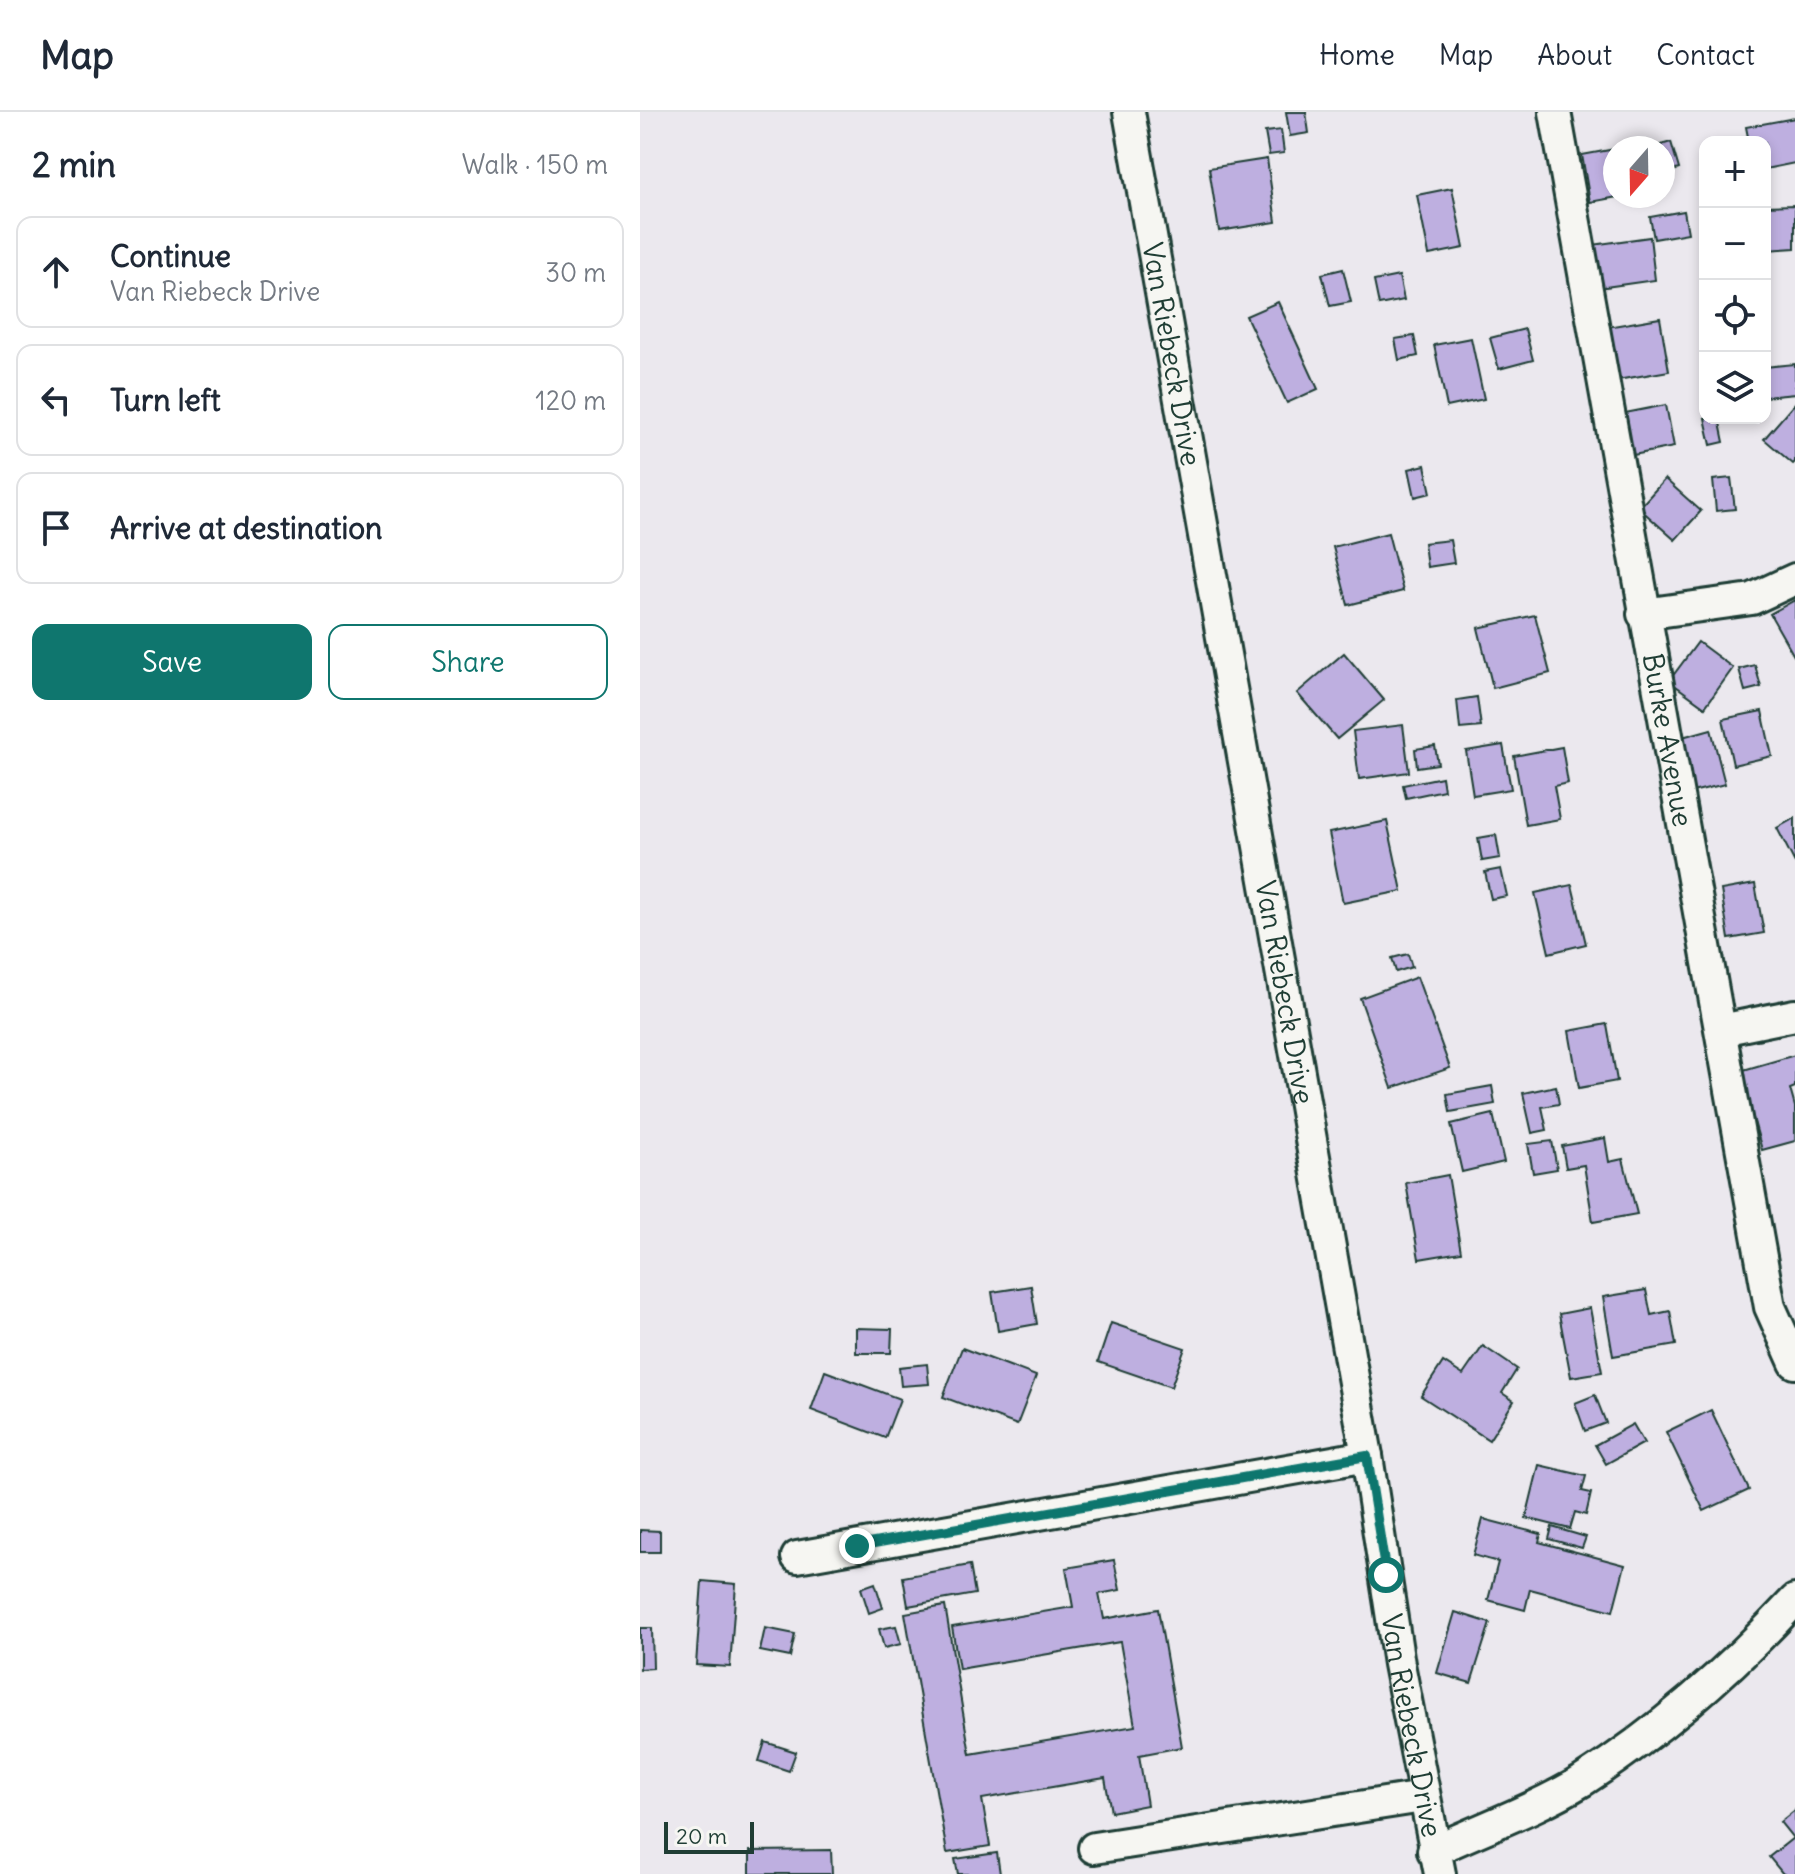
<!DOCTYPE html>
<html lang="en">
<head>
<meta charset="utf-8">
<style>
  body { margin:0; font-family:Delius,sans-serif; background:#f2f2f3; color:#1f2937 }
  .controls { position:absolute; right:24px; top:24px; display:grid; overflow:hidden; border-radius:16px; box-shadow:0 4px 12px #0003 }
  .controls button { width:72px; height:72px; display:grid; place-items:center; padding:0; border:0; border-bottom:2px solid #e0e1e3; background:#fff; color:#1f2937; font:40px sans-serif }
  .compass { position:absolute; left:963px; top:24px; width:72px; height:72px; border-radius:50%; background:#fff; box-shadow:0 4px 12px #0003; rotate:200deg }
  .scale { position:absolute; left:24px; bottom:20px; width:90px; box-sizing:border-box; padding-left:8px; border:4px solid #1f3d34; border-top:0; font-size:22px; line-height:28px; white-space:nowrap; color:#1f3d34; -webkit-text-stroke:6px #f6f6f2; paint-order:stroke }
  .stop { position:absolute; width:24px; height:24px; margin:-18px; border:6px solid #0f766e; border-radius:50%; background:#fff }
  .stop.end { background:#0f766e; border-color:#fff; box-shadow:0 2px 8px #0008 }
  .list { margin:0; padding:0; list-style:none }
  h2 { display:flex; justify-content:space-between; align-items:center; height:104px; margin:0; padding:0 32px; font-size:34px }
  h2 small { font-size:26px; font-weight:400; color:#747a83 }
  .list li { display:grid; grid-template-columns:52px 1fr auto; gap:24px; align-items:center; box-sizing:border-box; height:112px; margin:0 16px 16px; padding:0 16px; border:2px solid #e0e1e3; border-radius:16px }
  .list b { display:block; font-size:30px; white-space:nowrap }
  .list p { margin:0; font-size:26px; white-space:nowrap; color:#747a83 }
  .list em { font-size:26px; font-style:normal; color:#747a83 }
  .actions { display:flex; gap:16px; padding:24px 32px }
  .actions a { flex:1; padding:18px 0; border:2px solid #0f766e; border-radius:16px; text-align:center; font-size:28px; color:#0f766e }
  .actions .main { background:#0f766e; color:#fff }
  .icon { flex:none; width:44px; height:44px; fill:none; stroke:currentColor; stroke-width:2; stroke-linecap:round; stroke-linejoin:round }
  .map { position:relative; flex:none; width:1155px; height:1762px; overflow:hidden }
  header { display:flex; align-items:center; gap:48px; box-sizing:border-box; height:112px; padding:0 40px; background:#fff; border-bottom:2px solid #e0e1e3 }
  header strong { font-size:38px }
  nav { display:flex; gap:44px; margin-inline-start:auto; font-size:28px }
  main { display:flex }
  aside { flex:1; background:#fff }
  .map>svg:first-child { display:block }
  .building { fill:#beafe0; stroke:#1f3d34; stroke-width:2 }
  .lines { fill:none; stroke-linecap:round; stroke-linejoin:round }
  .minor-casing { stroke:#1f3d34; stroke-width:36 }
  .minor { stroke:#f6f6f2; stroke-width:30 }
  .route { stroke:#0f766e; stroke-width:10 }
  .labels { text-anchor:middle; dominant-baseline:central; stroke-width:8; stroke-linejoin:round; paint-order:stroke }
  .street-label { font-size:28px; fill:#1f3d34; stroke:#f6f6f2 }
</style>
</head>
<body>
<header>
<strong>Map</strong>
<nav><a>Home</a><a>Map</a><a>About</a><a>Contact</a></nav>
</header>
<main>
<aside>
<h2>2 min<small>Walk · 150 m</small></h2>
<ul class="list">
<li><svg class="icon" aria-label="ahead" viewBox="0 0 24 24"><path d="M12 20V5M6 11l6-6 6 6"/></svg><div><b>Continue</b><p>Van Riebeck Drive</p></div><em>30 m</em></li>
<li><svg class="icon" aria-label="left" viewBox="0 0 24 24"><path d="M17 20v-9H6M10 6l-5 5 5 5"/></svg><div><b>Turn left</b></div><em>120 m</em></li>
<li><svg class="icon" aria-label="arrive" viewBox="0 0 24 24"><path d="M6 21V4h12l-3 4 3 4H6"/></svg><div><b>Arrive at destination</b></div></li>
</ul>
<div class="actions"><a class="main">Save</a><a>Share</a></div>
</aside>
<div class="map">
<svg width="1155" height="1762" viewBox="0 0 1155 1762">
  <rect width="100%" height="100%" fill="#ebe8ee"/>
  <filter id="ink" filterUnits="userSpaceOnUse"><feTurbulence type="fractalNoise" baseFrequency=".0125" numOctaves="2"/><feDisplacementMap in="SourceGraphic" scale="16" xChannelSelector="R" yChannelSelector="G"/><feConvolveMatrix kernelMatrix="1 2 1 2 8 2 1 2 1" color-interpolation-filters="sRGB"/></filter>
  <g filter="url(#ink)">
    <g class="building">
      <path d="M646,0h20l3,21 -19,3z"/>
      <path d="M1155,6v45l-30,6v-27h-16l-3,-15z"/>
      <path d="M641,18l3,23 -15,2 -4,-23z"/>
      <path d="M1031,30l8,27 -16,5v-26h-12z"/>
      <path d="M975,37v47h8l-33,6 -8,-47z"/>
      <path d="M627,47l9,63 -57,9 -10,-63z"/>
      <path d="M812,76l12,60 -35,7 -12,-60z"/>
      <path d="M1155,93v43l-29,2 -1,-44z"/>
      <path d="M1044,99l4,22 -34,6 -4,-22z"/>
      <path d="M1010,125l5,43 -64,9 -6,-43z"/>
      <path d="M703,157l8,33 -21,4 -8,-32z"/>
      <path d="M759,164l5,24 -25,5 -5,-24z"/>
      <path d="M638,190l40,87 -31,14 -41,-87z"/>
      <path d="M1020,206l9,53 -52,9 -10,-53z"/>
      <path d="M885,217l8,31 -34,9 -9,-31z"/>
      <path d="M774,224l4,20 -19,4 -4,-21z"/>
      <path d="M831,226l13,61 -37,8 -13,-62z"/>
      <path d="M1155,252v30l-30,3v-30z"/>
      <path d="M1155,291v59l-2,2 -29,-25z"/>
      <path d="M1026,293l8,42 -46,9 -8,-42z"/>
      <path d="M1065,306h14l5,24 -13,3z"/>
      <path d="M785,353l6,28 -16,4 -6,-28z"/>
      <path d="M1091,366l4,31 -19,2 -3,-31z"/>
      <path d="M1025,367l36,32 -26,29 -36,-32z"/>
      <path d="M748,421l15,58 -55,14 -15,-58z"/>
      <path d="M810,428l4,23 -27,4 -3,-24z"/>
      <path d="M1155,488v56h-1l-24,-42z"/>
      <path d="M895,503l15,58 -57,15 -15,-60z"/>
      <path d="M1058,530l35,26 -28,39 -36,-26z"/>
      <path d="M704,541l40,47 -47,39 -40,-46z"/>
      <path d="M1115,553l6,22 -16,4 -6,-22z"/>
      <path d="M837,585l4,30 -21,2 -3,-29z"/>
      <path d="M1122,599l10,45 -39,9 -10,-46z"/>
      <path d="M763,613l6,47 -50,7 -6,-48z"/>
      <path d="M1071,617l14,55 -37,9 -13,-54z"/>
      <path d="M863,633l8,44 -38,6 -7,-44z"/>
      <path d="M795,634l3,18 -21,3 -2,-18z"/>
      <path d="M922,635l6,36 -14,3 6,33 -34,6 -12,-69z"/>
      <path d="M802,665l2,13 -38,8 -3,-13z"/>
      <path d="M1155,706v45l-18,-35z"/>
      <path d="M747,709l15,70 -59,12 -14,-70z"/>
      <path d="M856,723l4,23 -18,3 -4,-23z"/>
      <path d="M861,757l6,27 -16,3 -6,-27z"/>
      <path d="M1115,772l9,49 -35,6 -8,-49z"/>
      <path d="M932,773l14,59 -37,9 -14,-60z"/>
      <path d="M768,842l4,13 -16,5 -4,-14z"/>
      <path d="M777,865l33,91 -58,20 -32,-90z"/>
      <path d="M967,912l10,57 -38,7 -10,-57z"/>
      <path d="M1155,943v32l-5,2 5,18v34l-33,9 -22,-79z"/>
      <path d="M852,974l3,18 -45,8 -3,-18z"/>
      <path d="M916,974l3,18 -17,3 5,23 -15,3 -9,-40z"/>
      <path d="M853,1002l11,48 -42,10 -11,-48z"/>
      <path d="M965,1026l4,24 14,-3 14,55 -44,8 -9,-57 -18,3 -4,-22z"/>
      <path d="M912,1029l5,28 -24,4 -5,-29z"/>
      <path d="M808,1063l13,77 -42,7 -13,-76z"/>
      <path d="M391,1174l6,38 -39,7 -6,-39z"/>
      <path d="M1006,1178l5,25 19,-4 6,34 -63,11 -10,-59z"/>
      <path d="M950,1196l12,64 -31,5 -12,-63z"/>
      <path d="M471,1211l74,25 -14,39 -73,-25z"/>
      <path d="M216,1216l36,1 -1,24h-35z"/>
      <path d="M843,1234l34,23 -15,24 12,8 -25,39 -68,-44 22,-34 20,13z"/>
      <path d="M322,1236l74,28 -19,49 -74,-28z"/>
      <path d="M287,1252l2,20 -28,2 -2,-19z"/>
      <path d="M185,1259l75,28 -15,39 -74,-28z"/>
      <path d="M955,1283l11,28 -21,8 -10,-28z"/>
      <path d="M1071,1298l38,80 -45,21 -38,-79z"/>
      <path d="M993,1312l11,19 -38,21 -11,-19z"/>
      <path d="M899,1353l47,11 -4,15 9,2 -5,22 -11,-3 -5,17 -44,-11z"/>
      <path d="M843,1407l58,15 -2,8 86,23 -12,46 -83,-22 -5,21 -37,-10 10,-38 -25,-7z"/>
      <path d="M912,1415l34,10 -4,11 -33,-9z"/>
      <path d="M0,1418l20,1v21h-20z"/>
      <path d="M474,1448l6,30 -21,4 5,25 54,-10 24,138 -43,8 8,50 -36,7 -6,-34 -123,21 8,47 -43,7 -42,-240 40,-7 25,148 165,-28 -15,-84 -161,27 -7,-42 121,-20 -7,-39z"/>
      <path d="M330,1453l5,29 -67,12 -5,-29z"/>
      <path d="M62,1469l34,3 -6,83 -34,-2z"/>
      <path d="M235,1471l8,25 -14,5 -8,-25z"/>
      <path d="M815,1500l35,11 -19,60 -34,-10z"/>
      <path d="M256,1514l5,18 -17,4 -5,-19z"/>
      <path d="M0,1516h12l1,40 -13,1z"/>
      <path d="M125,1516l30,6 -5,23 -30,-6z"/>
      <path d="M125,1630l31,10 -7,19 -30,-10z"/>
      <path d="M1155,1698v64h-12l-14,-17 24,-19 -13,-16z"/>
      <path d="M191,1738l1,24h-82v-23z"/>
      <path d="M357,1741l3,21h-42l-3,-15z"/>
    </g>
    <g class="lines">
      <g class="minor-casing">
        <g id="minor">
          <path id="s1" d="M489,0l238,1344 32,208 41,210"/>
          <path id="s2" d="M915,0l215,1195 25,56"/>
          <path d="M1003,502l109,-15 43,-20"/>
          <path d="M1081,918l74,-15"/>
          <path d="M157,1445l570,-101"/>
          <path d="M454,1736l329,-51"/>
          <path d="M793,1739c49,-23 103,-42 149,-70 78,-50 150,-113 213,-181"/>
        </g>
      </g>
      <use href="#minor" class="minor"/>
    </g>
  </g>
  <g class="lines" filter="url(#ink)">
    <path class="route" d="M217,1434l510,-90 19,119"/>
  </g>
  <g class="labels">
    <g class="street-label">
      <text stroke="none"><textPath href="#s1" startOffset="246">Van Riebeck Drive</textPath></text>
      <text stroke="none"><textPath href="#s2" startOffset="638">Burke Avenue</textPath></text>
      <text stroke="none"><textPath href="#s1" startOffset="894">Van Riebeck Drive</textPath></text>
      <text stroke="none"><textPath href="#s1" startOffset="1638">Van Riebeck Drive</textPath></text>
    </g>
  </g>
</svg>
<div class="controls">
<button>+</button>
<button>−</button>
<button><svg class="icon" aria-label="locate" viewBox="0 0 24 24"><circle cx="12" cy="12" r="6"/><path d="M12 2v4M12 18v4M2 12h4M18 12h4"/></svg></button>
<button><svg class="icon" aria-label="layers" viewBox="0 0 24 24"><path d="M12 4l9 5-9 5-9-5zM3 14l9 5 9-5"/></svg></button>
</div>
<svg class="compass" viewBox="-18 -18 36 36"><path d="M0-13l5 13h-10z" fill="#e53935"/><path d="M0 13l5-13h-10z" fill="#747a83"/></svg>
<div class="scale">20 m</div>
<div class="stop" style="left:746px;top:1463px"></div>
<div class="stop end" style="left:217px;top:1434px"></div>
</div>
</main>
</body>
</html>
